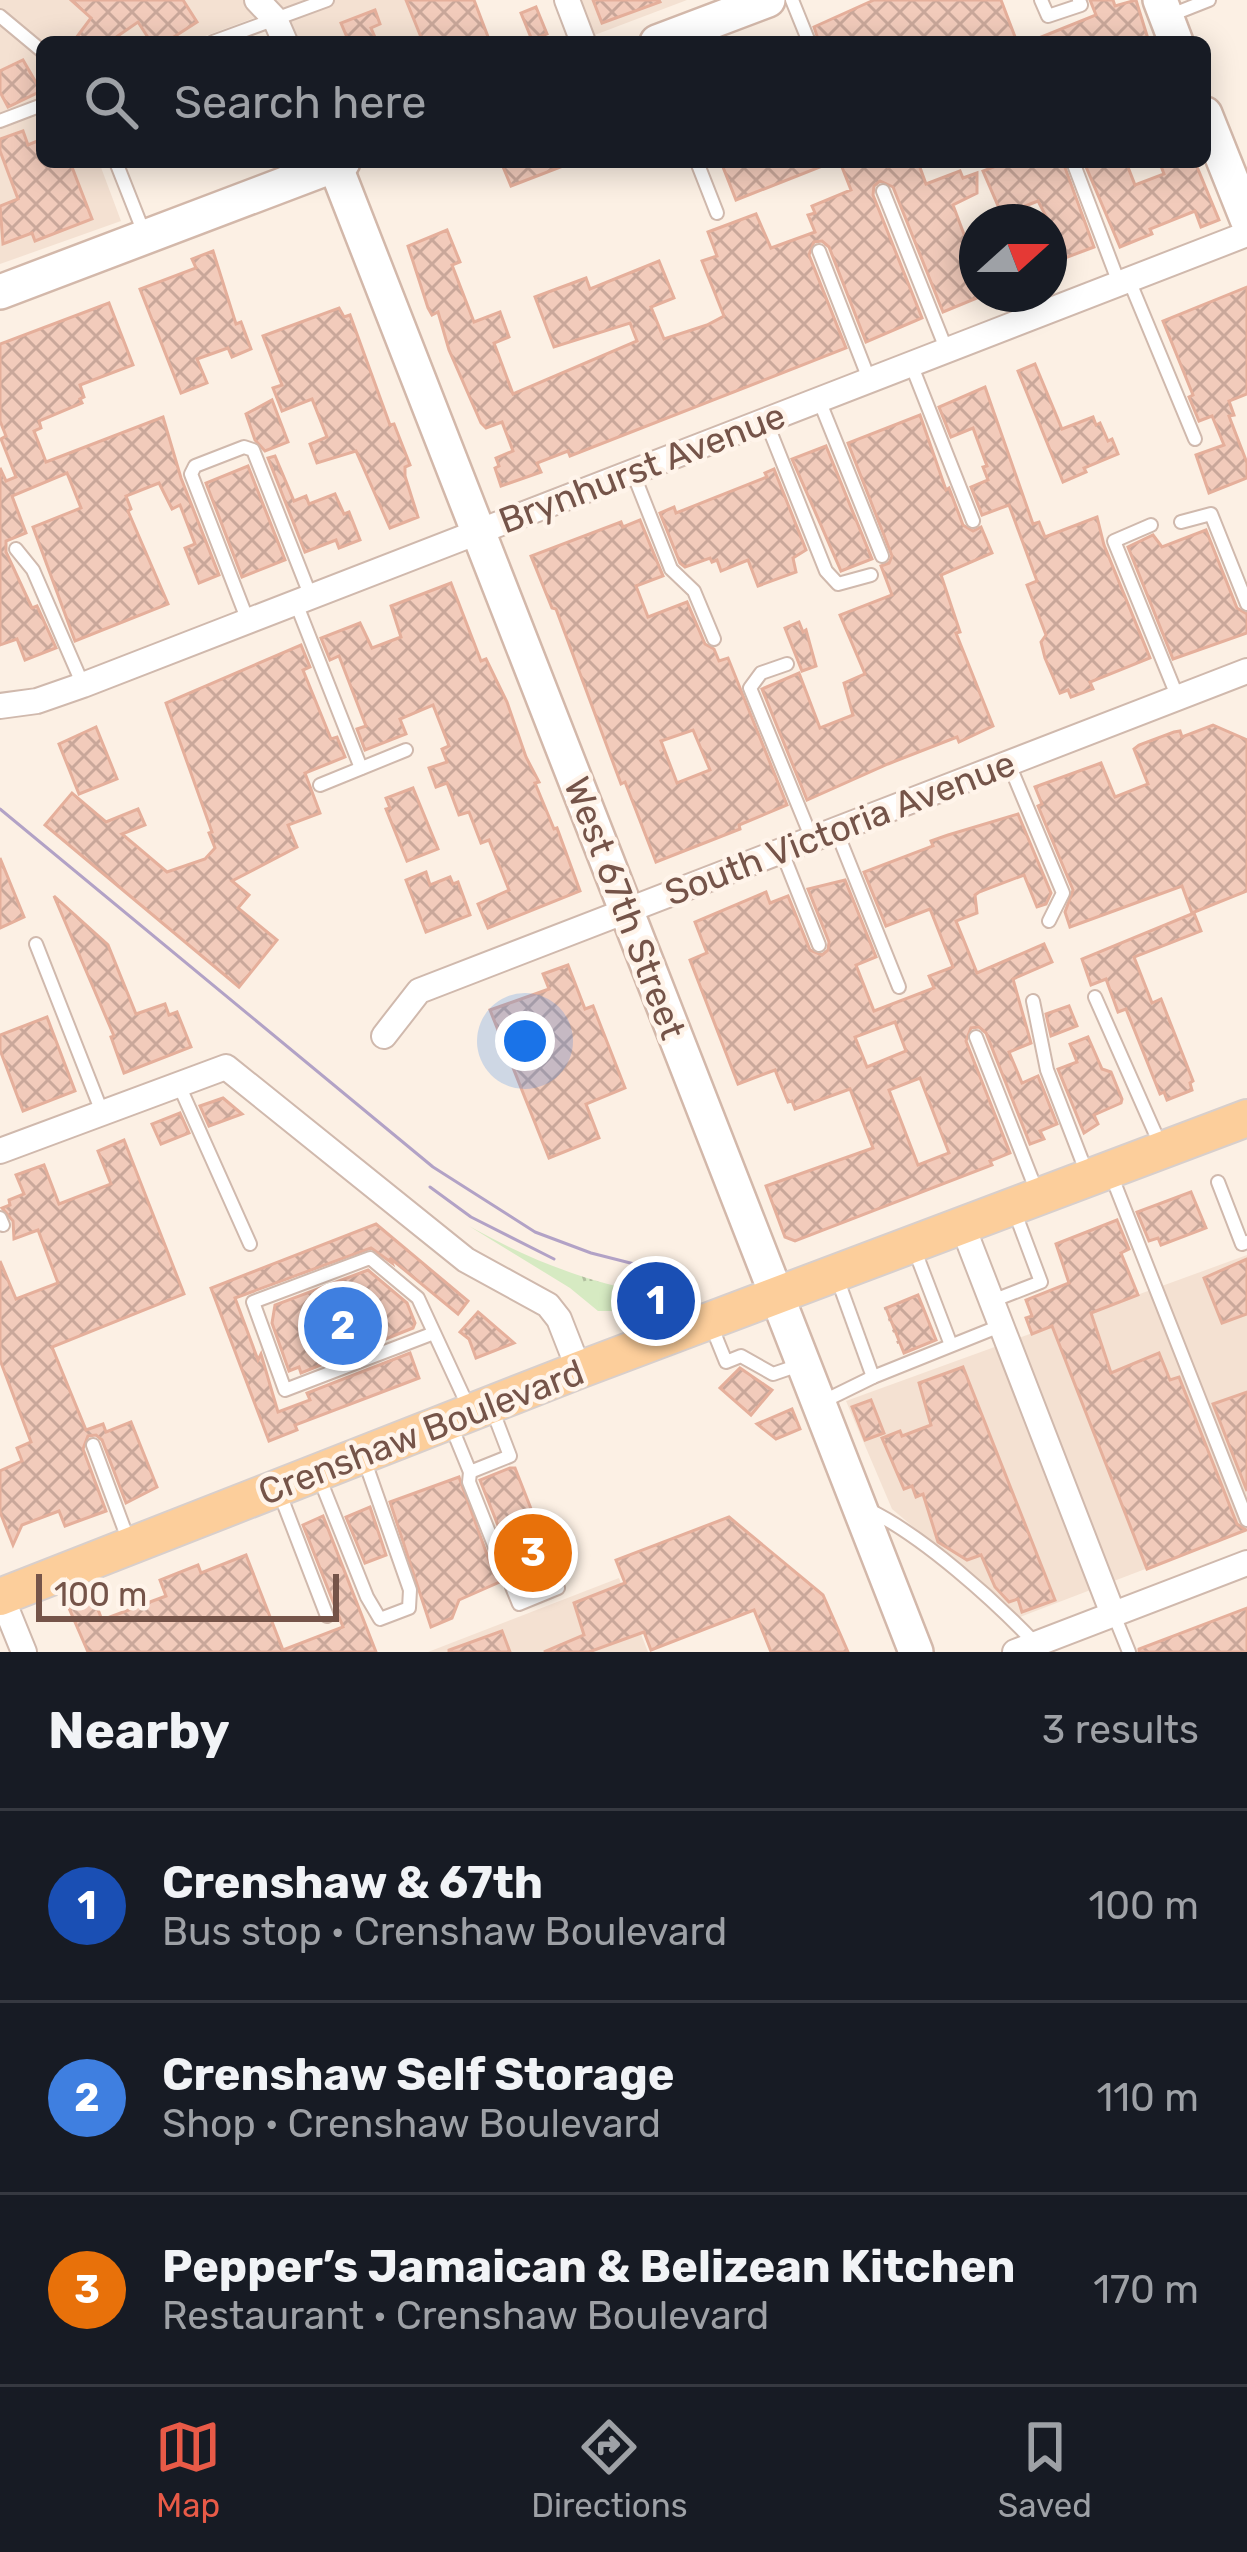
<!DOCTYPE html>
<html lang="en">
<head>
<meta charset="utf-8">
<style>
  body { margin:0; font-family:Rubik,sans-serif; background:#242831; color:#f1f3f6 }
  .compass { position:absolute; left:959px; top:204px; width:108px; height:108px; border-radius:50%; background:#171b24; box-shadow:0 6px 30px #0003; rotate:69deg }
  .scale { position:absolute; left:36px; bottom:30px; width:303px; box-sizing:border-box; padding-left:12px; border:6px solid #755449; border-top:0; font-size:33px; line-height:42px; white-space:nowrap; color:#755449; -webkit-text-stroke:9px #fff4ea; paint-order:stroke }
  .you { position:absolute; left:525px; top:1041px; width:42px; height:42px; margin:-30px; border:9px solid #fff; border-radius:50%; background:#1a73e8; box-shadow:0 0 0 18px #1a73e833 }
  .badge { display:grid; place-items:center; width:78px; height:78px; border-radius:50%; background:#e85a47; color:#fff; font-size:39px; font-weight:700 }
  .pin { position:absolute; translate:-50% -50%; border:6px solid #fff; box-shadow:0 3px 12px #0006 }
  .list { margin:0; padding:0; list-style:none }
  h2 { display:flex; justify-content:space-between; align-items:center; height:156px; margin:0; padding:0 48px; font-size:51px }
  h2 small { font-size:39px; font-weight:400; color:#9ea1a6 }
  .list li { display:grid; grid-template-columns:78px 1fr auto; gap:36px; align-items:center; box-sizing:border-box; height:192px; padding:0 48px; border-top:3px solid #363941 }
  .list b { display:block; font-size:45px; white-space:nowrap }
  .list p { margin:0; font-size:39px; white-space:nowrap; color:#9ea1a6 }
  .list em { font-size:39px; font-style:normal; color:#9ea1a6 }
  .icon { flex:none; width:66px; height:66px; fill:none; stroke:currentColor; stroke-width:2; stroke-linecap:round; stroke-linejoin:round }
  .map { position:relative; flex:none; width:1247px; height:1652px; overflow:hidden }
  .search { position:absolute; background:#171b24; box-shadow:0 6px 30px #0003; left:36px; right:36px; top:36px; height:132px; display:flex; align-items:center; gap:30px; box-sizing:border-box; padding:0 42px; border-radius:18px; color:#9ea1a6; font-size:45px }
  .sheet { height:732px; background:#171b24 }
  nav { display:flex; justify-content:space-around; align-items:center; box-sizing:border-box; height:168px; border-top:3px solid #363941; background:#171b24; font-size:33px; color:#9ea1a6 }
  nav a { display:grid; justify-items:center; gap:6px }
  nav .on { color:#e85a47 }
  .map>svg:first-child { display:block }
  .residential { fill:#f4e1d2 }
  .grass { fill:url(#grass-tufts) }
  .building { fill:url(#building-cross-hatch); stroke:#e5af9b; stroke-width:3; fill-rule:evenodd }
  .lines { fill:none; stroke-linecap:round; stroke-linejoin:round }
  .lane-casing { stroke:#d0b9ad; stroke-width:16 }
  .street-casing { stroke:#d0b9ad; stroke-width:28 }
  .secondary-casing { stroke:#d3b8aa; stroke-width:38 }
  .primary-casing { stroke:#d8cfcc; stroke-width:40 }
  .path { stroke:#d7ae9e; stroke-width:3; stroke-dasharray:3 9; stroke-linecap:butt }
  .lane { stroke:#fff; stroke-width:12 }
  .street { stroke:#fff; stroke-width:24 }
  .secondary { stroke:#fff; stroke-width:33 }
  .primary { stroke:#fcce9b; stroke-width:36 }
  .tram { stroke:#b2a2c6; stroke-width:3 }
  .labels { text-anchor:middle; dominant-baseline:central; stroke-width:9; stroke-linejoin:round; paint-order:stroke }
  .street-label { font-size:36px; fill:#755449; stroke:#fff4ea }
</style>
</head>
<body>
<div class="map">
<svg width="1247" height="1652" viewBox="0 0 1247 1652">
  <defs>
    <pattern id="grass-tufts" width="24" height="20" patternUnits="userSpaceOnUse" patternTransform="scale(3)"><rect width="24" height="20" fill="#d6eac2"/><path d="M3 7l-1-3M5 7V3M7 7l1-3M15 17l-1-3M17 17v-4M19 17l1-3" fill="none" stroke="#b2c0a0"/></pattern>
    <pattern id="building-cross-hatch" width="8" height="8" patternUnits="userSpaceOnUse" patternTransform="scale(3)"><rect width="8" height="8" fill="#f2cbbb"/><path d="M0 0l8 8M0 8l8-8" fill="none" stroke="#c9a79a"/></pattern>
  </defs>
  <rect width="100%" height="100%" fill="#fcf0e4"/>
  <g class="residential">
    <path d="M0,0h447l17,42h-165l-15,-35 -95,35h-147v120h57l22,59 -121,43z"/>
    <path d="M579,0h108l-95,36z"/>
    <path d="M1247,1255v275l-227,87 -128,-108 -46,-108z"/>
    <path d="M619,1578l29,74h-220z"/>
  </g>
  <path class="grass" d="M469,1226c57,32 116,56 181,67l-38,18h-14l-28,-23z"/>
  <g class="building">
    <path d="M71,0h112l14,22 -31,20h-15l-13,-20 -29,20h-36l18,-24z"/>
    <path d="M406,0h68l16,42h-67z"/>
    <path d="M593,0h66l1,2 -58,21z"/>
    <path d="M874,0h127l16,42h-198l-5,-15z"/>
    <path d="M1090,0h23l2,6 21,-6 13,42h-120l67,-27z"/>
    <path d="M536,7l11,27 -15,6 -11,-27z"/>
    <path d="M375,10l5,14 -9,4 6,14h-28l-8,-19z"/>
    <path d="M23,60l18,31 -33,16 -8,-15v-21z"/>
    <path d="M23,131l5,14 14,-6v23h28l22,57 -57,22 -3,-8 -29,11 -3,-38 18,-7 -18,-48v-12z"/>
    <path d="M501,162h69l1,1 -60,23z"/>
    <path d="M721,162h109v1l-94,37z"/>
    <path d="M840,162h46l2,5 30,-5 8,22 34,-13 3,7 14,-5v20l-24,12 18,48 6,-3v48l-34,14 -50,-125 -13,-6 -6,5 -1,9 49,123 -56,24 -37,-95 -7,-6 -8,1 -5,13 37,93 -276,108 -2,-5 -31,12 4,9 -40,14 -6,-18 4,-2 -3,-8 17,-7 -11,-29 -16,6 -5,-5 -32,-73 -11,-38 -6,3 -4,-7 -20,-62 39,-16 13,32 -8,3 22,57 26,-10 9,25 -15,6 19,51 124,-53 -7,-18 -76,24 -19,-50 51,-19 4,11 69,-28 15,37 -23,9 13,32 43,-14 17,-9 -22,-55 15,-5 -9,-24 48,-18 15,34 44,-16 -7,-17 7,-2 -3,-7 39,-16z"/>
    <path d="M1006,162h57l31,85 -45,17v-42l-11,-21 -36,14 -19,-44z"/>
    <path d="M1084,162h42l9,23 29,-11 -3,-8 10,-4h24l24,58 -18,7 -6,-16 -45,18 2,5 -32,13z"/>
    <path d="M213,251l23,73 5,-2 10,27 -19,8 -4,-9 -31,11 10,24 -26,10 -41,-104 56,-21 -4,-9z"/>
    <path d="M1247,287v107l-18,7 5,14 -5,1 18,47v15l-38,15 -13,-38 28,-10 -12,-29 -13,5 -10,-24 4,-2 -30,-74z"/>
    <path d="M109,303l24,62 -53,20 4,12 -4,2 2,4 -43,18 2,7 -7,3 12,31 117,-45 18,61 38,97 -20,8 -14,-35 10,-4 -15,-39 -8,4 -13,-26 -33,13 5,13 -3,2 40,93 -93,37 -42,-114 48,-19 -14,-35 -55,23 14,37 -20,8v11l26,56 5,-2 19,42 -31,12 -8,-21 -17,6v-177l6,13 10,-4 -15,-38 5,-3 -6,-15v-77z"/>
    <path d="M339,308l5,9 6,-2 40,110 4,-1 16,41 -5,2v9l13,41 -28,11 -34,-77 -39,12 -7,-19 17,-7 -15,-38 -30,12 -9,-23 9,-3 -19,-49z"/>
    <path d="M1035,364l27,65 31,-12 3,8 4,-2 8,18 4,-2 6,15 -34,14 2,4 -23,10 -45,-111z"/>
    <path d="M985,387l48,137 6,-2 6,15 52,-20 7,28 46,113 -60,24 3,7 -22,8 -3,-7 -8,3 -15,-35 -4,-16 5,-7 -19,-50 10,-4 -28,-76 -27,10 -11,-28 17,-7 -5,-13 4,-1 -14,-38 -22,9 -12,-30z"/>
    <path d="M272,400l16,42 -23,9 -10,-11 -9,-26z"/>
    <path d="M920,415l26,75 3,-2 14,37 10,6 8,-4 11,26 -51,22 19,57 -4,1 37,93 -34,16 -2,-5 -69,27 -81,36 -45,-111 37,-16 21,55 33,-13 -9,-32 21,-9 -25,-59 52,-20 -11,-29 8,-3 3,-7 -44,-113z"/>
    <path d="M826,446l46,113 -31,12 -49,-112z"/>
    <path d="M275,456l19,45 12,-5 3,8 26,-10 9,20 5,-2 11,28 -21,8 -3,-8 -31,12 -37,-94z"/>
    <path d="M248,466l37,94 -43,17 -36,-94z"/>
    <path d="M774,469l32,81 -13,8 3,14 -38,14 -10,-26 -27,11 -4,-11 -5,2 -2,-4 -25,9 -5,-4 -20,-50 14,-6 2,6 91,-36 -2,-4z"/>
    <path d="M640,520l23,56 -27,10 12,31 39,-15 18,42 9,5 5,12 9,-3 59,147 -48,20 1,4 -84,33 -31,-80 -4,2 -65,-175 -4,-1 -21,-52 90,-34 2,5zM693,730l17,40 -33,13 -16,-42z"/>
    <path d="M1206,530l31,78 10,6v19l-74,26 -45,-112 25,-12 9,12z"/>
    <path d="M451,583l30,78 5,-2 21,43 19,55 13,25 -4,1 19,46 3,-1 23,63 -92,37 -10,-24 31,-14 -20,-50 -8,3 -12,-31 -10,3 -12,-32 -11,4 -7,-19 18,-6 -5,-13 7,-3 -16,-41 -33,14 6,15 -41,16 -8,-21 9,-3 -27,-70 -9,4 -9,-22 39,-15 12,25 29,-11 -10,-31z"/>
    <path d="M799,622l4,10 3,-2 10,36 -14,5 -17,-43z"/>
    <path d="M301,645l9,22 -7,3 28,69 6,-2 8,20 -40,16 15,40 -32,12 9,22 -65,34 17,14 -11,13 39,32 -38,47 -194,-162 27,-32 34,29 32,-13 7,16 -23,9 45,38 38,-13 10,-11 -6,-15 3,-1 -46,-129z"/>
    <path d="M1213,725l34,15v151l-55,22 -10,-27 -112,41 -5,-15 8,-22 -35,-84 4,-2 -7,-17 66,-24 14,34 33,-13 -14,-35 5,-4 35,-13 6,-1 2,6z"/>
    <path d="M96,727l21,52 -38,15 -20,-50z"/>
    <path d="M413,788l25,61 -31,12 -21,-52 4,-1 -4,-10z"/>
    <path d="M1018,814l33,79 -5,11 -9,3 -13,-32 -45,17 -4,3 2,18 -21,8 21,52 67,-29 8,18 -39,17 18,64 -22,9 13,31 16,-7 19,48 -17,7 4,8 -14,5 -44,-111 -7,-6 -8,1 -5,13 44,112 -20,8 2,4 -197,76 -10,-4 -19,-51 107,-38 -23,-59 -55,20 -3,-8 -4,1 -13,-32 -37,14 -48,-124 17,-7 -12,-31 71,-30 4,11 18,-7 22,54 12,5 6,-5 1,-8 -21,-53 37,-9 31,77 -20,8 18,46 60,-23 -5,-12 24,-9 -23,-58 -44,17 -22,-54 69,-26 -2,-5 17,-6zM895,1022l11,29 -39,16 -12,-30zM920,1078l29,75 -31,12 -29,-75z"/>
    <path d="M0,858l24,59 -24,11z"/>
    <path d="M426,872l4,13 20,-8 3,7 5,-2 12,33 -44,17 -20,-52z"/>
    <path d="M54,896l54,49 28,69 29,-10 4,11 8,-3 14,35 -67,26 -13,-36 3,-1z"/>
    <path d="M1194,913l7,18 -67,26 18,46 9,-4 32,82 -3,2 2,7 -25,10 -3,-8 -4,2 -34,-85 -8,3 -12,-33 -15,6 -9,-26z"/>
    <path d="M568,965l17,44 8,-3 32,82 -39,16 13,34 -50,20 -59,-148 59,-21 -6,-15z"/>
    <path d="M1069,1006l8,20 -26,10 -5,-22z"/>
    <path d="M47,1017l28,74 -52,20 -23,-61v-15z"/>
    <path d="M1088,1037l14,32 9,3 11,27 -1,4 -27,12 4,9 -14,9 -26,-64 19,-7 -7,-18z"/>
    <path d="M223,1098l19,16 -33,12 -9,-20z"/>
    <path d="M180,1113l9,20 -28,11 -9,-20z"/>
    <path d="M124,1140l60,154 -132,53 34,83 17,-6 3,8 25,-10 26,65 -31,16 -24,-63 -6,-5 -8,1 -5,13 23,62 -41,15 -6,-15 -37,14 -9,20 -13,-33v-41l22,-10 -5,-13 14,-6 -31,-82v-99l16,38 42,-16 -20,-53 -24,9 -1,-18 -11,-13 8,-3 -1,-5 15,-6 -8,-19 28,-10 15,39 52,-20 -13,-33z"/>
    <path d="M1191,1192l15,36 -45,17 -3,-7 -9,3 -12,-29z"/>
    <path d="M1117,1220l12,29 -8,4 17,42 -47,18 20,60 48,-20 11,27 9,-3 58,147 9,6 -99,39 -95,-243 -20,8 -6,-16 6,-2 -6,-16 43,-17 -13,-39z"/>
    <path d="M376,1224l92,77 -10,13 -68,-56 2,5 -21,-15 -136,50 23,62 3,-6 17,58 32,-12 -3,-7 103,-40 9,25 -124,47 2,5 -28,11 -58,-153z"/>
    <path d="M1247,1259v55l-25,9 -18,-45z"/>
    <path d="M368,1270l39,33 8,20 -2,5 -112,45 -2,-6 -10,4 -17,-48 3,-18z"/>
    <path d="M918,1295l18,45 -32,13 -18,-45z"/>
    <path d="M478,1312l36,31 -38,15 -7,-19 -9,-7z"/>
    <path d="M963,1367l92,233 -33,12 -4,-13 -9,3 -14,-15 -14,-32 -14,5 -29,-18 -15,-48 -7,3 -4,-11 -8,3 -22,-51 18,-7 2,5 29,-11 -12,-42z"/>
    <path d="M740,1368l32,22 -21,25 -31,-27z"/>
    <path d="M1247,1392v99l-34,-87z"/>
    <path d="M871,1400l13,33 -19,7 -13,-33z"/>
    <path d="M792,1409l8,20 -24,10 -19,-15z"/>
    <path d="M510,1468h5l40,102 -14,6 2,6 -19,8 -5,-10 -7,-3 2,-11 -34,-86z"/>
    <path d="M459,1477l35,97 10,6 -45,20 -7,18 -21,9 -41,-125z"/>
    <path d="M370,1507l16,48 -21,8 -19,-46z"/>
    <path d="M323,1516l53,136h-288l-19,-44 25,-9 8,21 64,-24 -6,-16 38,-15 3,8 45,-18 37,95 60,-23 -40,-102z"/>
    <path d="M729,1517l94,78 25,57h-77l-17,-42 -103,40 -7,-18 -55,20h-45l40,-17 -10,-32 51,-20 -9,-23z"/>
    <path d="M1247,1608v44h-108v-3z"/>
    <path d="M502,1631l8,21h-61v-2z"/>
  </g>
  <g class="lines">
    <g class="lane-casing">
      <g id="lane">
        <path d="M792,0l17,42"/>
        <path d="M1041,0l7,16 33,-11 -2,-5"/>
        <path d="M1171,15l38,-15"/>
        <path d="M0,16l42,35"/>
        <path d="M213,42l114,-42"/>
        <path d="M0,121l42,-16"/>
        <path d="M116,162l28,71"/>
        <path d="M697,162l20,51"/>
        <path d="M1073,162l46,121"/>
        <path d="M883,191l64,160"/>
        <path d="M819,251l50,128"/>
        <path d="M1129,280l66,159"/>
        <path d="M911,364l62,157"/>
        <path d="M819,400l63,156"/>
        <path d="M766,421l60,150 12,13 33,-9"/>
        <path d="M633,473l38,96 23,22 20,48"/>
        <path d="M1181,522l30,-8 36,90"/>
        <path d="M1151,525l-37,16 64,157"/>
        <path d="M16,549l17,21 50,115"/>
        <path d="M296,603l65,165"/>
        <path d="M248,621l-57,-147 4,-8 49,-19 9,3 58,147"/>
        <path d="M787,664l-26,9 -11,15 62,151"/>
        <path d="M1009,764l54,129 -14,28"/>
        <path d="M320,785l86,-35"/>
        <path d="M836,830l63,157"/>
        <path d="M782,852l37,93"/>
        <path d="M36,944l66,168"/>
        <path d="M1095,997l65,147"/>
        <path d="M1033,1001l14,69 39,101"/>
        <path d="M976,1037l61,155"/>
        <path d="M178,1083l72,161"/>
        <path d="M1110,1172l137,348"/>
        <path d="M1218,1182l24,62 5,-2"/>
        <path d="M0,1218l3,7"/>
        <path d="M915,1251l36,94"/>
        <path d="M836,1275l37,102"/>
        <path d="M992,1301l49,-19 -27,-72"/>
        <path d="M711,1325l15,37 15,-6 32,18 29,-10"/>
        <path d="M434,1333l-149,57 -32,-88 117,-44 48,40 50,108"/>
        <path d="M820,1403l53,-26 127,-51"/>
        <path d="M452,1428l18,44 40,-16 -18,-47"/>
        <path d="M93,1445l35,94"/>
        <path d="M470,1472l-1,10 35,88"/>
        <path d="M319,1477l48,120 13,22 29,-11 1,-18 -47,-134"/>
        <path d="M278,1489l49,127"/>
        <path d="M869,1510c54,26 125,90 166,133"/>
        <path d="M512,1587l7,17 39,-16"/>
        <path d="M1114,1615l15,37"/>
      </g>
    </g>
    <g class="street-casing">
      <g id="street">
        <path d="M257,0l18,19 10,23"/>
        <path d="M567,0l16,42"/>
        <path d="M0,706l37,-5 46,-16 1164,-451"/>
        <path d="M384,1036l35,-45 828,-320"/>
        <path d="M0,1151l226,-84 240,193 82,45 11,14 20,51"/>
        <path d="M963,1227l150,387"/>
        <path d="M0,1593l24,59"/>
        <path d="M1015,1652l232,-89"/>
      </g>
    </g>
    <g class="secondary-casing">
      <g id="secondary">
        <path d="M1160,0l16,42"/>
        <path d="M657,42l111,-42"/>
        <path d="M1205,114l42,105"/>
        <path d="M335,165l581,1487"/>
        <path d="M0,292l343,-130"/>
      </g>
    </g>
    <g class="primary-casing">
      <path id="primary" d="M0,1597l579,-227 668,-252"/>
    </g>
    <path class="path" d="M885,1307l16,43"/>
    <use href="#lane" class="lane"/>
    <use href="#street" class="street"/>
    <use href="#secondary" class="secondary"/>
    <use href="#primary" class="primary"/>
    <g class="tram">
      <path d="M0,809l433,358 102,65 56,21 63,16"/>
      <path d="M430,1187l41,30 83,42"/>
    </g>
  </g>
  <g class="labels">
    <g class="street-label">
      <text transform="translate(642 468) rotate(-21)">Brynhurst Avenue</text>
      <text transform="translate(840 828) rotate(-21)">South Victoria Avenue</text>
      <text transform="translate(625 908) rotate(69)">West 67th Street</text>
      <text transform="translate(421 1432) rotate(-21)">Crenshaw Boulevard</text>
    </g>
  </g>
</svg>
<svg class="compass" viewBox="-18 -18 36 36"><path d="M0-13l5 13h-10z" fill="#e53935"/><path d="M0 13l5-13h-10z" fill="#9ea1a6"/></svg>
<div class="scale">100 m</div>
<div class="you"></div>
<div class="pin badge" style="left:656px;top:1301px;background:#1a4fb4">1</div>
<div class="pin badge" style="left:343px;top:1326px;background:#3f7fe0">2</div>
<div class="pin badge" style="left:533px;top:1553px;background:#e8710a">3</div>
<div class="search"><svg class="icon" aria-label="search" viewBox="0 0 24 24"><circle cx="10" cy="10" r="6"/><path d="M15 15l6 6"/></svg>Search here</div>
</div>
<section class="sheet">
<h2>Nearby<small>3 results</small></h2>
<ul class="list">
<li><span class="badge" style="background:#1a4fb4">1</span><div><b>Crenshaw &amp; 67th</b><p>Bus stop · Crenshaw Boulevard</p></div><em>100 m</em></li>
<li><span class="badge" style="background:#3f7fe0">2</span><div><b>Crenshaw Self Storage</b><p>Shop · Crenshaw Boulevard</p></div><em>110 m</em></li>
<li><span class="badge" style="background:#e8710a">3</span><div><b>Pepper’s Jamaican &amp; Belizean Kitchen</b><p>Restaurant · Crenshaw Boulevard</p></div><em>170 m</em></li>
</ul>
</section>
<nav>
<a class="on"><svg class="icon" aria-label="map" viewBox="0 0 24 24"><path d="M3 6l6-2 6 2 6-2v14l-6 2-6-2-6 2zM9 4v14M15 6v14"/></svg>Map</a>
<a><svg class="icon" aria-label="directions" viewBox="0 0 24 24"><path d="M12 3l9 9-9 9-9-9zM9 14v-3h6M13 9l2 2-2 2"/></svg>Directions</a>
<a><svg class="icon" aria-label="saved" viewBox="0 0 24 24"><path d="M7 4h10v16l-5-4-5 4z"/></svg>Saved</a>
</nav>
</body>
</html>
